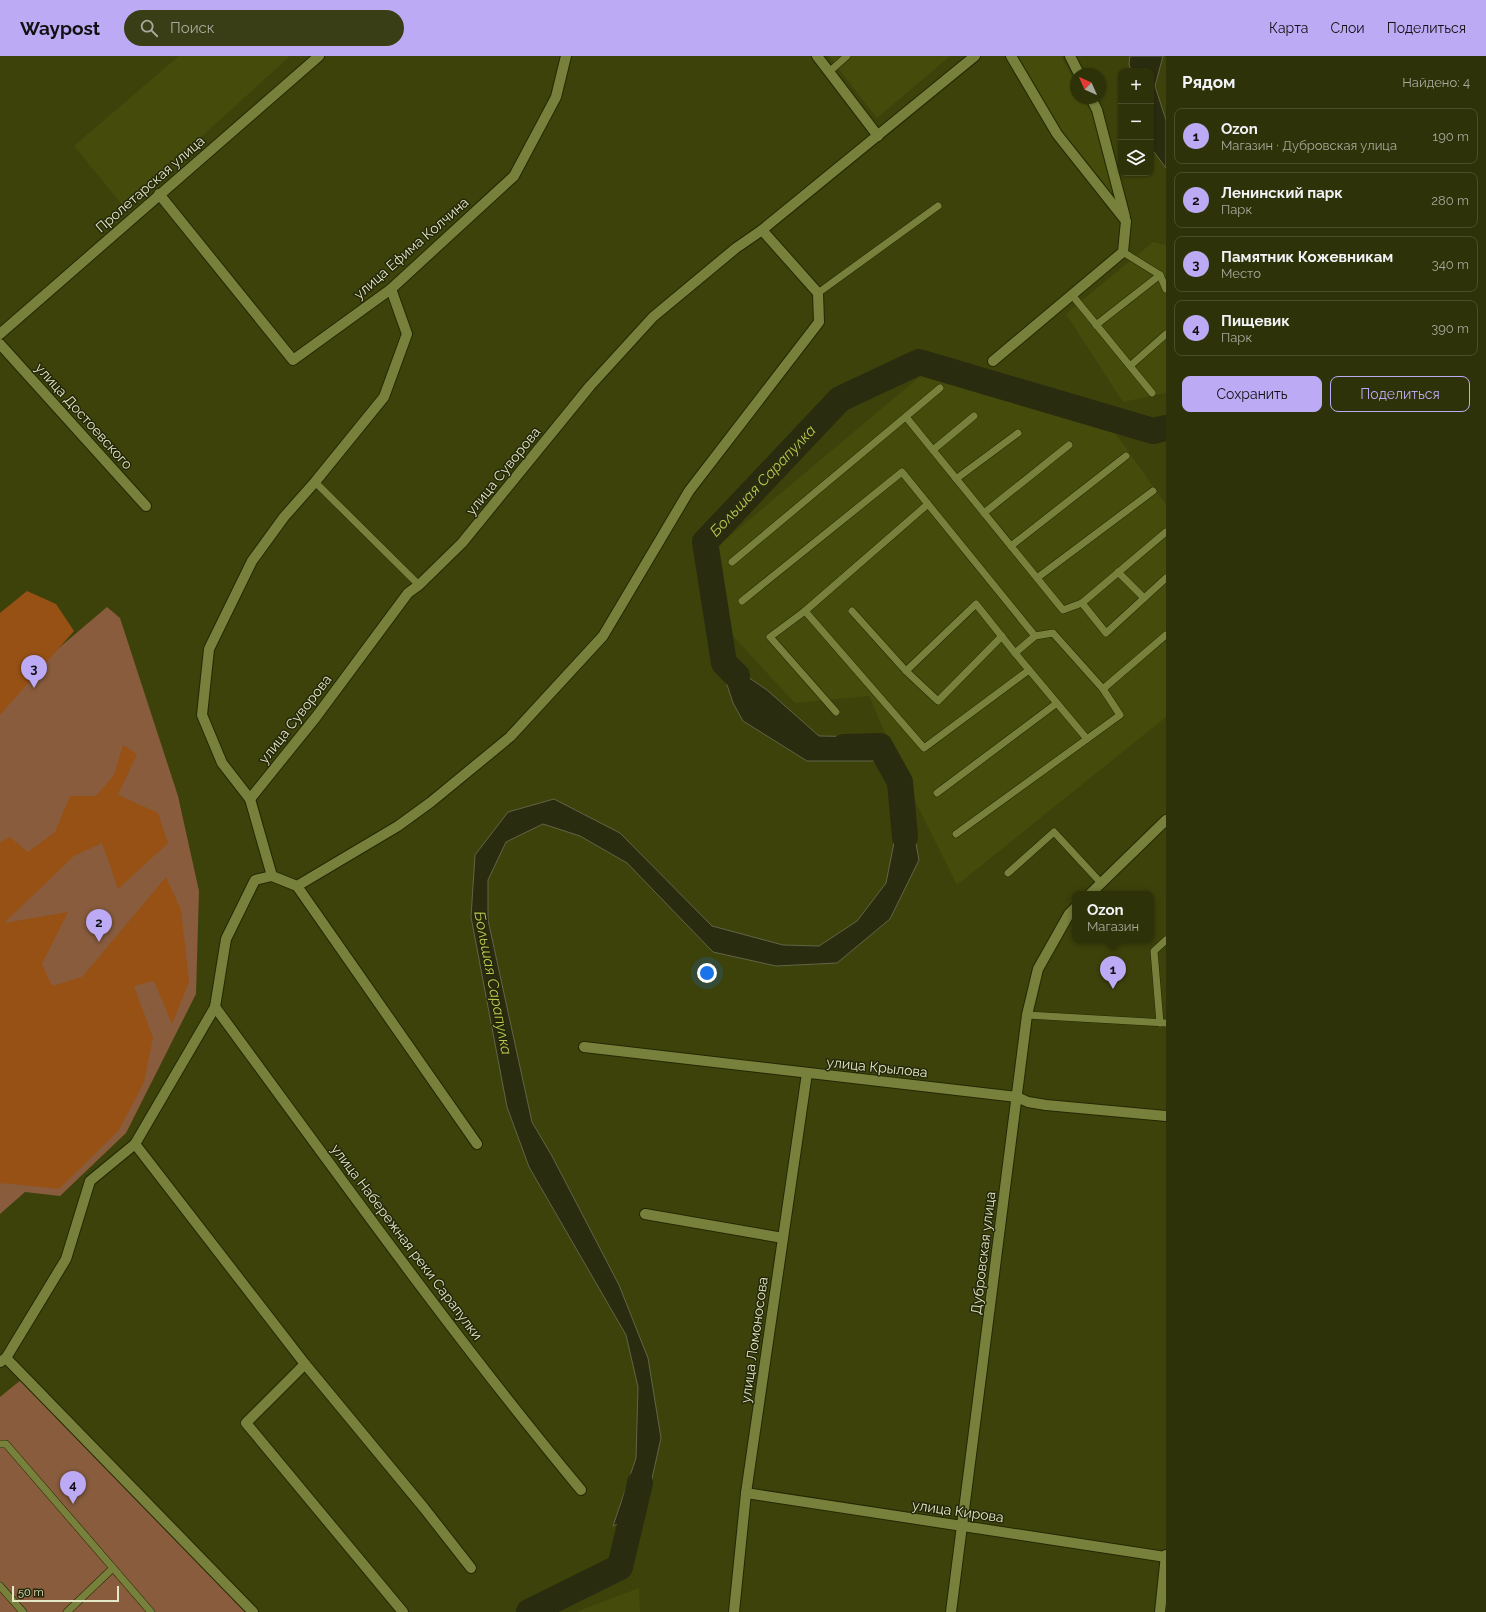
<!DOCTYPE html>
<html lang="ru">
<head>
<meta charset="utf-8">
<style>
  body { margin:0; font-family:Raleway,sans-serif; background:#3a3e16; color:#f1f3f6 }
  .controls { position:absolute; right:12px; top:12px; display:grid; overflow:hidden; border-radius:8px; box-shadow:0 1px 3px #0004 }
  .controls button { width:36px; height:36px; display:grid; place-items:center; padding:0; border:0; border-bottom:1px solid #494d29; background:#2e3208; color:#f1f3f6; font:20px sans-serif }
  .compass { position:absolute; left:1070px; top:12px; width:36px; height:36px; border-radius:50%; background:#2e3208; box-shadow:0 1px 3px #0004; rotate:315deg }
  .scale { position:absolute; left:12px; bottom:10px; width:107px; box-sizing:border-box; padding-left:4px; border:2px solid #e3e9c6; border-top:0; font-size:11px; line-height:14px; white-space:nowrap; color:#e3e9c6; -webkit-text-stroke:3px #24270a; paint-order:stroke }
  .you { position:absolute; left:707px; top:917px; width:14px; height:14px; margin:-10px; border:3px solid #fff; border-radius:50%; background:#1a73e8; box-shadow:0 0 0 6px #1a73e833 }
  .badge { display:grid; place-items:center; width:26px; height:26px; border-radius:50%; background:#bcaaf5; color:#111; font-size:13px; font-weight:700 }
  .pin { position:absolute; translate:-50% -33px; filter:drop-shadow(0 1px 2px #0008) }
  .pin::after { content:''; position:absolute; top:21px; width:14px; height:12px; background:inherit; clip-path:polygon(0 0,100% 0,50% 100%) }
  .popup { position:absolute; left:1072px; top:835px; width:82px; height:52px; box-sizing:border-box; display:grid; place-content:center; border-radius:8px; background:#2e3208; filter:drop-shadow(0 1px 3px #0005); font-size:13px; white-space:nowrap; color:#a7aa9c }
  .popup b { font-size:15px; color:#f1f3f6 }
  .popup::after { content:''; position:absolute; left:50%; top:100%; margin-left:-8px; border:8px solid transparent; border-top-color:#2e3208 }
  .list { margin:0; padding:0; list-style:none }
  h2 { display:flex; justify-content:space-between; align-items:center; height:52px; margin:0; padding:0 16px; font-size:17px }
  h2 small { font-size:13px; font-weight:400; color:#a7aa9c }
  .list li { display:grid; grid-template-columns:26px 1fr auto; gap:12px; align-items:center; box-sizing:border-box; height:56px; margin:0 8px 8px; padding:0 8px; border:1px solid #494d29; border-radius:8px }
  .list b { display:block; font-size:15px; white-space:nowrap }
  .list p { margin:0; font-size:13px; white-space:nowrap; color:#a7aa9c }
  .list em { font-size:13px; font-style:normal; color:#a7aa9c }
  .actions { display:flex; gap:8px; padding:12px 16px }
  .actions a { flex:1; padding:9px 0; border:1px solid #bcaaf5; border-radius:8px; text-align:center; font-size:14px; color:#bcaaf5 }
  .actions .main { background:#bcaaf5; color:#111 }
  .icon { flex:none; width:22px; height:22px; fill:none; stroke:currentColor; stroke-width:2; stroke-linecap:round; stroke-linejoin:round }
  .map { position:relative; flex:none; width:1166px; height:1556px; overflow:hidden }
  header { display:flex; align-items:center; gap:24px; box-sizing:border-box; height:56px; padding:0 20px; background:#bcaaf5; color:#111 }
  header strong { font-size:19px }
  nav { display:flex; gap:22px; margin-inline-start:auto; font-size:14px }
  .search { width:280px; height:36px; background:#3a3e16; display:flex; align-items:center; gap:10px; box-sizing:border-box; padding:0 14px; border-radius:22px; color:#a7aa9c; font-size:15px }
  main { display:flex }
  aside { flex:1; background:#2e3208 }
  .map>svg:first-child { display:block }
  .built { fill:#454b0b }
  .green { fill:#885c3d }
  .forest { fill:#975114 }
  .water { fill:#292c0f; stroke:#616546 }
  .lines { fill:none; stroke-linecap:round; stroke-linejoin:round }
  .river { stroke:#292c0f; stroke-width:26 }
  .service-casing { stroke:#242803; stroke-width:8 }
  .minor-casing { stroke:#242803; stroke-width:12 }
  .tertiary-casing { stroke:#242803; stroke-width:12 }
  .service { stroke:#78813c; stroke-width:7 }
  .minor { stroke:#78813c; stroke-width:10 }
  .tertiary { stroke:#78813c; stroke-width:10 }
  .labels { text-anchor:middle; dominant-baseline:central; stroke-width:3; stroke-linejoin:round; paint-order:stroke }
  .street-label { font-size:14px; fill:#e3e9c6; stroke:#24270a }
  .water-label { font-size:15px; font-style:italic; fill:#bcc94f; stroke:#24270a }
</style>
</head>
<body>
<header>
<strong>Waypost</strong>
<div class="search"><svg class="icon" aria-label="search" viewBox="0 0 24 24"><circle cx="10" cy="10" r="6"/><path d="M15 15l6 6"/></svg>Поиск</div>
<nav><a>Карта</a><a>Слои</a><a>Поделиться</a></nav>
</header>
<main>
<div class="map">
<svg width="1166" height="1556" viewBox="0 0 1166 1556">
  <rect width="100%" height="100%" fill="#3d420b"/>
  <g class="built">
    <path d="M179,0h111l-166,151 -50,-61z"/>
    <path d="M829,0h121l-73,62z"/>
    <path d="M1018,0h43l15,28v14h8l10,19 23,83 -55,-69z"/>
    <path d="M1153,186l13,3v148l-43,9 -57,-88z"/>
    <path d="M924,317l186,52 56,80v212l-209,168 -44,-88 -44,-101 -74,7 -76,-82 -1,-75z"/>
    <path d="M639,1532l1,24h-64z"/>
  </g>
  <g class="green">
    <path d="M107,551l13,11 58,178 21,95 -3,103 -70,139 -66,63 -35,-4 -25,22v-516z"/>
    <path d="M27,1319l219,237h-246v-215z"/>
  </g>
  <g class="forest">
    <path d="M27,535l29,13 18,27 -74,84v-102z"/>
    <path d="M123,689l14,9 -19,41 40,18 10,30 -50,46 -16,-46 -28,13 -70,67 64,-11 -26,52 10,22 30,-9 84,-100 15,33 8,72 -17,42 -18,-43 -20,5 19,52 -9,44 -25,48 -60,59 -57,-6 -2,2v-343l10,-5 18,15 27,-20 15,-36h26l18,-21z"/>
  </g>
  <g class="water">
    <path d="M1130,0h33l-8,30 11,34v48l-15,-20v-77h-20l-2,-7z"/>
    <path d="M731,587l8,28 28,19 52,46 58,1 8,24h-78l-64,-40 -10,-18 -18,-55z"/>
    <path d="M903,741l11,36 5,27 -29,59 -53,44 -61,3 -63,-14 -86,-89 -47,-27 -37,-12 -37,18 -18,38v40l44,202 20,34 67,129 29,73 13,80 -12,54 -18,26 -18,8 23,-68 2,-71 -12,-52 -97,-168 -22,-60 -36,-190 4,-62 33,-43 46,-13 66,34 92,93 71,19 36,1 38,-25 29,-38z"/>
  </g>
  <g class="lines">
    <g class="river">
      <path id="s1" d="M737,620l-13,-13 -19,-121 135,-143 79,-37 234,69 13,-3"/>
      <path d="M844,691l36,-1 20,36 5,55"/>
      <path d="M529,1556l91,-45 20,-84"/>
    </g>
    <g class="service-casing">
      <g id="service">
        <path d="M829,16l18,-16"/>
        <path d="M1123,196l37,23 6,14"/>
        <path d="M818,237l120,-87"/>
        <path d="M1072,239l80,98"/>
        <path d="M1096,269l64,-50"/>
        <path d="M1130,310l36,-32"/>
        <path d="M906,361l157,193 19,-7 24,30 60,-55"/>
        <path d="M933,394l41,-34"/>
        <path d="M956,423l62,-46"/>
        <path d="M315,426l104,103"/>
        <path d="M984,457l85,-68"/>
        <path d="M1011,490l115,-90"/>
        <path d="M732,506l208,-174"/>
        <path d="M1118,516l26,26"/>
        <path d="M1037,522l116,-87"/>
        <path d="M742,545l160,-129 133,164 18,-3 50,56 63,-54"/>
        <path d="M1082,547l84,-71"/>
        <path d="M805,555l123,-107"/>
        <path d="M852,555l54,60 70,-67 39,49"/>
        <path d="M1035,580l-20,17 72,86"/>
        <path d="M906,615l32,30 64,-65"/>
        <path d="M836,656l-66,-75 35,-26 119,137 105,-78"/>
        <path d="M937,737l120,-90"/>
        <path d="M956,778l164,-119 -17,-26"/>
        <path d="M1008,817l46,-41 47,51"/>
        <path d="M1027,959l139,8"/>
        <path d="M1160,967l-6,-72 12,-11"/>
        <path d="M0,1388h6l145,168"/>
        <path d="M0,1530l23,26"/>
        <path d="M67,1556l46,-44"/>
      </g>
    </g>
    <g class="minor-casing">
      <g id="minor">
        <path d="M817,0l61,80"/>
        <path d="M1070,0l9,18"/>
        <path d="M1091,42l6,12 28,107"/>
        <path d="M159,138l134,166 98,-71 123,-113 42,-79 10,-41"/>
        <path d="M391,233l16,45 -23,63 -69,85 -31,35 -32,44 -43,88 -7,66 20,48 28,36 66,-82 92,-124 11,-8 43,-42 128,-157 63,-69 83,-69 26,-18"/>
        <path d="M0,278l319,-278"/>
        <path d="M0,288l146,162"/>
        <path d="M993,305l130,-109 3,-31 -69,-87 -46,-78"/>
        <path d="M250,743l22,77"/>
        <path d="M297,830l180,258"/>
        <path d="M215,951c120,163 237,328 366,483"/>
        <path d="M584,991l433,50 11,5 18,3 120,11"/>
        <path d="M135,1088l170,220 119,144 47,60"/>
        <path d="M645,1158l138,24"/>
        <path d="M6,1302l247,254"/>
        <path d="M0,1306l6,-4 60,-99 24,-78 45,-37 80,-137 11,-68 29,-59 17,-4 25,10 101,-60 33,-24 79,-65 93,-101 86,-145 130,-169 -1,-29 -56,-63 213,-174"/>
        <path d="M305,1308l-59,59 157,189"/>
        <path d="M746,1437l420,64"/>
        <path d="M734,1556l12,-119 61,-420"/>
        <path d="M1160,1556l6,-57"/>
      </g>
    </g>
    <g class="tertiary-casing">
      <g id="tertiary">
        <path d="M1090,838l76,-74"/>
        <path d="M951,1556l76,-597 11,-46 31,-55 6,-6"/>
      </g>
    </g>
    <use href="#service" class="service"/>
    <use href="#minor" class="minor"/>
    <use href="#tertiary" class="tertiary"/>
  </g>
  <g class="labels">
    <g class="street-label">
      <text transform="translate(150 128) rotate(-41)">Пролетарская улица</text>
      <text transform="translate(411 192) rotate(-41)">улица Ефима Колчина</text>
      <text transform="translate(84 360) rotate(48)">улица Достоевского</text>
      <text transform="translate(503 415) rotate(-51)">улица Суворова</text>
      <text transform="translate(295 663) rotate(-52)">улица Суворова</text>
      <text transform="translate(877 1011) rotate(6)">улица Крылова</text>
      <text transform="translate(407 1186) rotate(53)">улица Набережная реки Сарапулки</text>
      <text transform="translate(983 1197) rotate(-83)">Дубровская улица</text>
      <text transform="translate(754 1284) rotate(-82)">улица Ломоносова</text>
      <text transform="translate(958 1455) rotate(8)">улица Кирова</text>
    </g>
    <g class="water-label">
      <text stroke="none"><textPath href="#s1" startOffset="225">Большая Сарапулка</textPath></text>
      <text transform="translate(493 927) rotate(79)">Большая Сарапулка</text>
    </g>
  </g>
</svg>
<div class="controls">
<button>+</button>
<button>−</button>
<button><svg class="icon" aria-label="layers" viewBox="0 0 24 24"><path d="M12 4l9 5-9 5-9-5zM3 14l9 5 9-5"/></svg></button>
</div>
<svg class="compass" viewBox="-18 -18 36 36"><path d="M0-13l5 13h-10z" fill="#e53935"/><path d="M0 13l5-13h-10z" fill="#a7aa9c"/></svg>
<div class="scale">50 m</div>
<div class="you"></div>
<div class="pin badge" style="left:1113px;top:933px">1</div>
<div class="popup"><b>Ozon</b>Магазин</div>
<div class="pin badge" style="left:99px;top:886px">2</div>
<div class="pin badge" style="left:34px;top:632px">3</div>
<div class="pin badge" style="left:73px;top:1448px">4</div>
</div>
<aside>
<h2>Рядом<small>Найдено: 4</small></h2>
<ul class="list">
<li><span class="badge">1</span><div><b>Ozon</b><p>Магазин · Дубровская улица</p></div><em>190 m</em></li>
<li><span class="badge">2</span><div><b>Ленинский парк</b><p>Парк</p></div><em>280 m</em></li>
<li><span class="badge">3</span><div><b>Памятник Кожевникам</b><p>Место</p></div><em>340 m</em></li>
<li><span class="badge">4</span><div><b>Пищевик</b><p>Парк</p></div><em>390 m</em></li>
</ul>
<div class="actions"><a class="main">Сохранить</a><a>Поделиться</a></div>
</aside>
</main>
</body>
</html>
